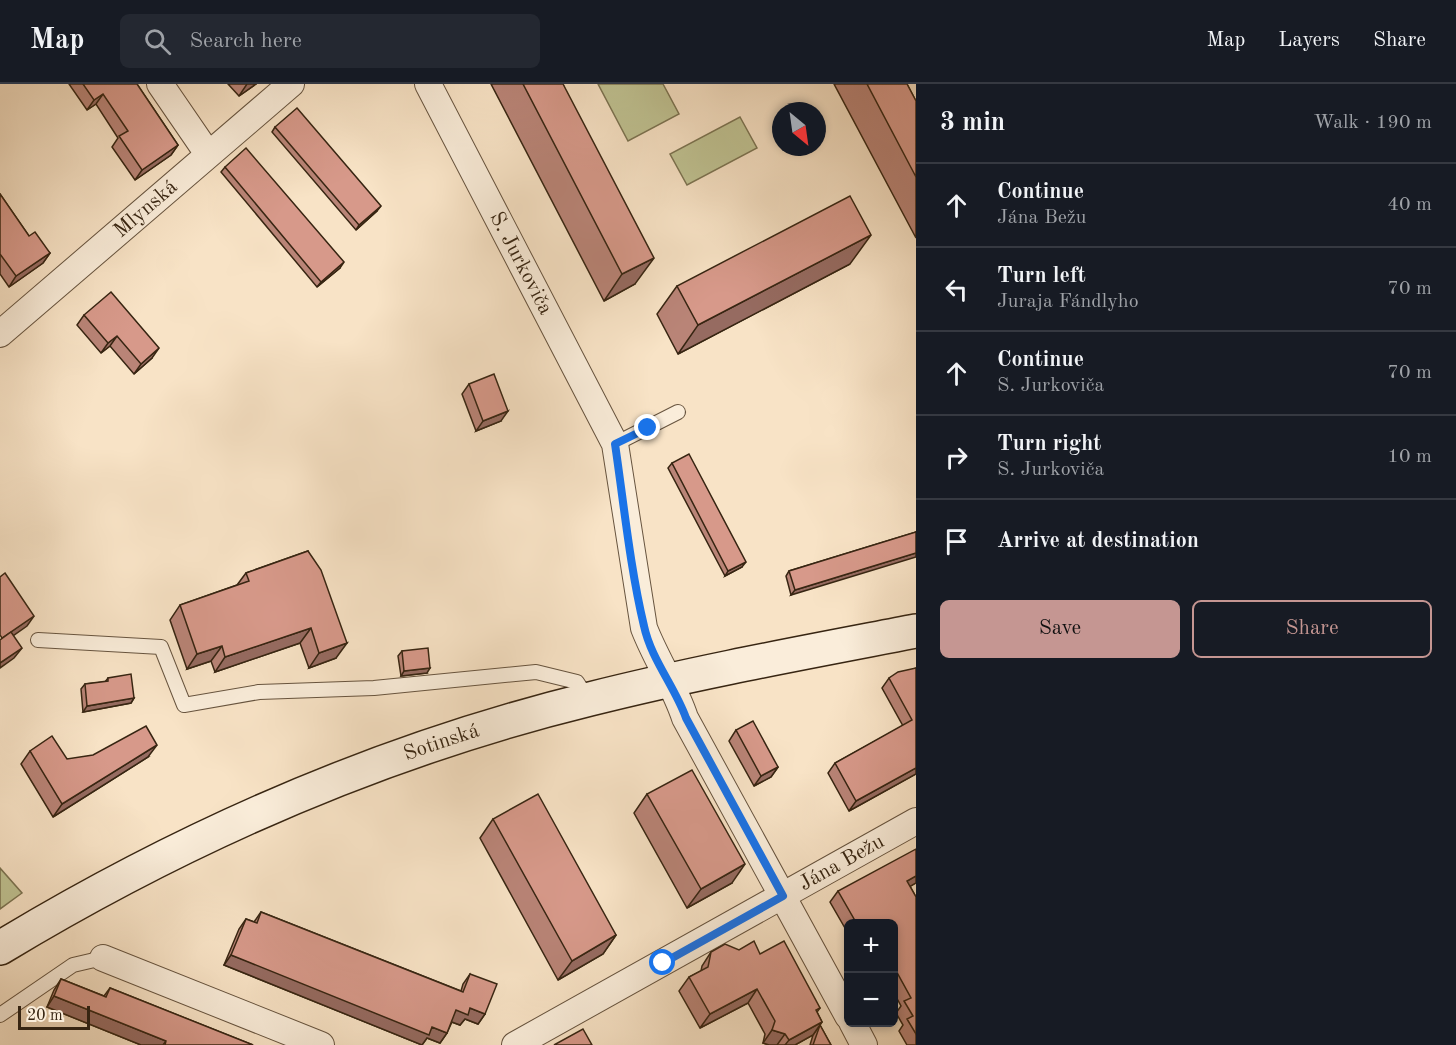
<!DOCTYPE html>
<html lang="en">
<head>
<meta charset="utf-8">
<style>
  body { margin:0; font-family:"Old Standard TT",serif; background:#242831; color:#f1f3f6 }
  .controls { position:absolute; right:18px; bottom:18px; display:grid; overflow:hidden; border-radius:9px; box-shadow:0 3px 9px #0003 }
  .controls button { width:54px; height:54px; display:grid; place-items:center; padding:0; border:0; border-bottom:2px solid #363941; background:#171b24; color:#f1f3f6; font:30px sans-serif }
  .compass { position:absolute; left:772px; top:18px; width:54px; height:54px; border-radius:50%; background:#171b24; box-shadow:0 3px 9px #0003; rotate:151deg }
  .scale { position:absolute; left:18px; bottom:15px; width:72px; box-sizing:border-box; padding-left:6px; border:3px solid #372512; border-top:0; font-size:16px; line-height:21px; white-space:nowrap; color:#372512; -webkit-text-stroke:4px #faedda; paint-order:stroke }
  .stop { position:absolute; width:18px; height:18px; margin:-14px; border:4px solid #1a73e8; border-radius:50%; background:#fff }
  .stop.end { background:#1a73e8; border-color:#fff; box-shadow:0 2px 6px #0008 }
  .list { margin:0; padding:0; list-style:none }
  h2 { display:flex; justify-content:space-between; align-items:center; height:78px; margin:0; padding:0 24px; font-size:26px }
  h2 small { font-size:20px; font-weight:400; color:#9ea1a6 }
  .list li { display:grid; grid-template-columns:39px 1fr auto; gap:18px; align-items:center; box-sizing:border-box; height:84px; padding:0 24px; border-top:2px solid #363941 }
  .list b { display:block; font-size:22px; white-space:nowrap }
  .list p { margin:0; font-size:20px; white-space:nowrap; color:#9ea1a6 }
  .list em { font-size:20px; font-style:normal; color:#9ea1a6 }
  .actions { display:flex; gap:12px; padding:18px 24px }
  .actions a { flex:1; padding:14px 0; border:2px solid #c59692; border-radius:9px; text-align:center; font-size:21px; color:#c59692 }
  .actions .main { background:#c59692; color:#111 }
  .icon { flex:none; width:33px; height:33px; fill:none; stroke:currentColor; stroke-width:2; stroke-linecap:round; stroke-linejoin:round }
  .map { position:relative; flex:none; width:916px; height:961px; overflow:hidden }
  header { display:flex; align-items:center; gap:36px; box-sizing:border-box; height:84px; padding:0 30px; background:#171b24; border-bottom:2px solid #363941 }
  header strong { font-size:28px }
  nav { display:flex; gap:33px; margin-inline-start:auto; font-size:21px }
  .search { width:420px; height:54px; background:#242831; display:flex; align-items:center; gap:15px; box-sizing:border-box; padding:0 21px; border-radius:9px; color:#9ea1a6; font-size:22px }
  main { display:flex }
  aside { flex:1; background:#171b24 }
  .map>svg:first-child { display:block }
  .green { fill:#c0c393; stroke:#7c7452; stroke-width:1.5 }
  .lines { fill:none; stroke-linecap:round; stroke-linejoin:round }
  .lane-casing { stroke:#67543f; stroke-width:16 }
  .street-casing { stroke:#67543f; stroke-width:28 }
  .secondary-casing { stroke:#372512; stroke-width:36 }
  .lane { stroke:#faedda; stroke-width:14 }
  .street { stroke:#faedda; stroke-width:26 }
  .secondary { stroke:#faedda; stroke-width:33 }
  .wall { fill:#b98477; stroke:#372512; stroke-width:1.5 }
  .shaded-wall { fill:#966b61; stroke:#372512; stroke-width:1.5 }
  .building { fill:#d7998a; stroke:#372512; stroke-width:1.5 }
  .route { stroke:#1a73e8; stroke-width:8 }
  .labels { text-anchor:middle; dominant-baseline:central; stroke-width:4.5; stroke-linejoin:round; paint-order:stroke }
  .street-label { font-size:21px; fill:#372512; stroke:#faedda }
</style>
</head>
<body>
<header>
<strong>Map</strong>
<div class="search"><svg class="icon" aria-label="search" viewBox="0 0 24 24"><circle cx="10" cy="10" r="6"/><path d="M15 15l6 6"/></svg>Search here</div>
<nav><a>Map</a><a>Layers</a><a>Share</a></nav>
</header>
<main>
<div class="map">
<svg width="916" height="961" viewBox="0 0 916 961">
  <rect width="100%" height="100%" fill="#f8e3c6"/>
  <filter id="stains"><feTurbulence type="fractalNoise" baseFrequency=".00333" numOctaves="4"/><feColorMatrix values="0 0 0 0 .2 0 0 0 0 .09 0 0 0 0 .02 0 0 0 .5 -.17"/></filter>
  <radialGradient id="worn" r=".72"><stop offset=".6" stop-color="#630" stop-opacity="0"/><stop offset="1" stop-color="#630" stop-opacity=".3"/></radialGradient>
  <g class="green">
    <path d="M598,0h65l16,30 -51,27z"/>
    <path d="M740,33l17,31 -70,37 -17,-31z"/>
    <path d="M0,784l22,25 -22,16z"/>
  </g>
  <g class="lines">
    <g class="lane-casing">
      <g id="lane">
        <path d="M615,360l63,-32"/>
        <path d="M38,556l123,7 23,58 75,-13 115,-4 162,-16 41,10 11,17"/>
        <path d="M0,931l73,-50 30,-7"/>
      </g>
    </g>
    <g class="street-casing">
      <g id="street">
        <path d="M160,0l48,70"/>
        <path id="s1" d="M428,0l187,360 29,184c12,31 31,59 41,90l163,298"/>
        <path id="s2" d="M0,250l291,-250"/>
        <path d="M103,874l218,87"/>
        <path d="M852,938l12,23"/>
        <path id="s3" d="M515,961l401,-224"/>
      </g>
    </g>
    <g class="secondary-casing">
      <g id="secondary">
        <path id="s4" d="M0,864c182,-110 382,-198 590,-249 107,-27 217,-47 326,-68"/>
      </g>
    </g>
    <use href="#lane" class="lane"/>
    <use href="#street" class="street"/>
    <use href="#secondary" class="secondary"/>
  </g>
  <g class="wall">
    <path d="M69,0h68l41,61 -7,10 -36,25 -23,-33 6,-9 -22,-34 -9,6z"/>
    <path d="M228,0h28l-17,12z"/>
    <path d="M491,0h72l72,200 -31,17z"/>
    <path d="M834,0h73l9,17v137z"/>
    <path d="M275,43l102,84 -21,19 -84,-98z"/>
    <path d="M225,83l115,101 -23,19 -96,-115z"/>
    <path d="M0,110l29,42 21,17 -7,10 -34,24 -9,-13z"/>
    <path d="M850,180l-172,90 -21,-40 20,-28z"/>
    <path d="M84,231l68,43 -18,16 -24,-28 -9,7 -24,-28z"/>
    <path d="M469,300l32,37 -25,10 -14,-37z"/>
    <path d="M672,379l70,104 -17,9 -57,-108z"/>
    <path d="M916,448l-125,63 -5,-19 3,-5z"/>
    <path d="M308,467l28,107 -27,10 -9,-25 -85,29 -4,-11 -24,8 -17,-49 10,-15 57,-20 9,-12z"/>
    <path d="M402,567l25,22 -26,3 -3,-20z"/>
    <path d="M916,584v106l-67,37 -21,-38 7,-10 68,-37 -21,-38 7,-10z"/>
    <path d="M108,594l26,20 -3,5 -48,9 -2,-23 4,-5 20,-2z"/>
    <path d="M736,646l42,37 -7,10 -17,9 -25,-45z"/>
    <path d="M30,667l37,8 81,-2 -95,60 -32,-53z"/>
    <path d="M647,710l85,89 -45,25 -53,-95z"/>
    <path d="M493,735l123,116 -13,19 -45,26 -78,-142z"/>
    <path d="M916,799l-6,3 6,11v148h-9l-8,-14 4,-6 -7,-12 5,-7 -7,-13v-69h-45v11l-19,-33 8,-11z"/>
    <path d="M261,828l200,79 2,-7 7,-10 15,40 -7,10 -13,-5 -5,6 -8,-3 -5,11 -7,10 -13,-5 -5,7 -198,-80 15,-36 7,-10 8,3z"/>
    <path d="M739,866l21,4 60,54 -3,4 5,10 -9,13 -18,10h-26l-6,-2 2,-9 -17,-31 -48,25 -21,-37 10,-14 12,-6 1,-5 9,-14z"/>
    <path d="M61,895l43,17 6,-8 143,57h-112l-94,-38 7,-17z"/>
    <path d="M820,941l11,20h-21l3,-10z"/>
  </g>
  <g class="shaded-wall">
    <path d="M247,0h9l-17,12z"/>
    <path d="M103,10l-7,10 -9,6 7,-10z"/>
    <path d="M178,61l-7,10 -36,25 7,-10z"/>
    <path d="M381,122l-4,5 -21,19 3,-5z"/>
    <path d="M871,151l-21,29 -172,90 20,-29z"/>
    <path d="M50,169l-7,10 -34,24 7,-11z"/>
    <path d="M654,174l-19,26 -31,17 18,-27z"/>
    <path d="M344,178l-4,6 -23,19 4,-5z"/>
    <path d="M117,252l-7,10 -9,7 7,-10z"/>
    <path d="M159,264l-7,10 -18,16 7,-10z"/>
    <path d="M508,327l-7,10 -25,10 7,-10z"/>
    <path d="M916,469v4l-125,38 4,-5z"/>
    <path d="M746,478l-4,5 -17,9 3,-5z"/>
    <path d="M34,532l-7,10 -27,19 2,-7z"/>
    <path d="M311,544l-11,15 -85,29 10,-15z"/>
    <path d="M347,559l-11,15 -27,10 10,-15z"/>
    <path d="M222,562l-11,15 -24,8 10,-15z"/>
    <path d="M22,564l-8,10 -14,10v-5z"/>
    <path d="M430,584l-3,5 -26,3 3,-5z"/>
    <path d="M134,614l-3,5 -48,9 4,-6z"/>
    <path d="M157,661l-9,12 -95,60 9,-13z"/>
    <path d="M778,683l-7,10 -17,9 7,-10z"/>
    <path d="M916,684v6l-67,37 7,-10z"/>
    <path d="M745,780l-13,19 -45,25 14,-19z"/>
    <path d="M916,792v7l-17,10 8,-12z"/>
    <path d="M616,851l-13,19 -45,26 14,-19z"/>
    <path d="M231,871l201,72 15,6 -7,10 -13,-5 -5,7 -198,-80z"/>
    <path d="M757,905l-9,14 -48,25 10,-14z"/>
    <path d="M54,912l112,45 -3,4h-22l-94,-38z"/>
    <path d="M470,924l15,6 -7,10 -13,-5 -5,6 -11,-4 7,-11z"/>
    <path d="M822,938l-9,13 -18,10h-10l4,-5z"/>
    <path d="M772,946l13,4 -8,11h-8l-6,-2z"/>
  </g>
  <g class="building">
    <path d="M83,0h54l41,61 -36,25 -23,-34 9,-5 -25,-37 -9,6z"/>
    <path d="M523,0h40l91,174 -32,16z"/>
    <path d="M867,0h40l9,17v76z"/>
    <path d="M297,24l84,98 -22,19 -84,-98z"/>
    <path d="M246,64l98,114 -23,20 -96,-115z"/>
    <path d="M0,110l29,42 6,-4 15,21 -34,23 -16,-22z"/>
    <path d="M850,112l21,39 -173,90 -21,-39z"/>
    <path d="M111,208l48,56 -18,16 -24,-28 -9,7 -24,-28z"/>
    <path d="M494,290l14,37 -25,10 -14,-37z"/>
    <path d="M689,370l57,108 -18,9 -56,-108z"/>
    <path d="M916,448v21l-121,37 -6,-19z"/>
    <path d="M308,467l13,19 26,73 -28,10 -8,-25 -86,29 -3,-11 -25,8 -17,-49 69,-24 -3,-8z"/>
    <path d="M5,489l29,43 -32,22 -2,-3v-58z"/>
    <path d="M11,548l11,16 -22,15v-23z"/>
    <path d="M428,564l2,20 -26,3 -2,-20z"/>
    <path d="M916,584v100l-60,33 -21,-38 77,-43 -23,-42 9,-6z"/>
    <path d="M131,590l3,24 -47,8 -2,-22 23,-3v-3z"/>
    <path d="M753,637l25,46 -17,9 -25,-46z"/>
    <path d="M146,642l11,19 -95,59 -32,-53 22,-15 15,23 26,-4z"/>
    <path d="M692,686l53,94 -44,25 -54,-95z"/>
    <path d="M538,710l78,141 -44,26 -79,-142z"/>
    <path d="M916,765v27l-9,5 9,16v137l-9,-15 6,-3 -9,-15 7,-3 -17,-31v-43h-37l-19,-33z"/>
    <path d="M261,828l202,80 7,-18 27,10 -12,30 -15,-6 -2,7 -12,-5 -9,23 -15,-6 -3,8 -198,-80 15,-36 11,4z"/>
    <path d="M754,857l6,13 24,-13 36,67 -4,2 6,12 -33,18 -4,-6 -13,-4 3,-9 -18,-32 -47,25 -21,-37 19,-10 3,-15 14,-8 14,6z"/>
    <path d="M61,895l45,18 4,-9 143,57h-88l1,-4 -112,-45z"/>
    <path d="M820,941l11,20h-18z"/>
    <path d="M583,945l9,16h-38z"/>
  </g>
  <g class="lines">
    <path class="route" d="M648,344l-33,16c9,61 15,123 29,182 7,33 31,61 42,92l97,178 -120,67"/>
  </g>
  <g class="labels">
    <g class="street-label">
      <text stroke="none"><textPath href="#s2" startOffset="192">Mlynská</textPath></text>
      <text stroke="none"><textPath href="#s1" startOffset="202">S. Jurkoviča</textPath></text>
      <text stroke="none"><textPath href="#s4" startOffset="488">Sotinská</textPath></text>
      <text stroke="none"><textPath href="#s3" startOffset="374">Jána Bežu</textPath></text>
    </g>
  </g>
  <rect width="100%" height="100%" filter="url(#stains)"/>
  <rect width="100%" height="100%" fill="url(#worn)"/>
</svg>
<div class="controls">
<button>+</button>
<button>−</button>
</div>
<svg class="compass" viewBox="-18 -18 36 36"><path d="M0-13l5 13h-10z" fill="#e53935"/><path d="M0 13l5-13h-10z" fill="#9ea1a6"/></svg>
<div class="scale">20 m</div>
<div class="stop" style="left:663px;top:879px"></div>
<div class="stop end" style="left:648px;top:344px"></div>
</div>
<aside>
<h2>3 min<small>Walk · 190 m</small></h2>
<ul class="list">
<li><svg class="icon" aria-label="ahead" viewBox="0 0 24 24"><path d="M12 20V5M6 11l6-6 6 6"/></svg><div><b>Continue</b><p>Jána Bežu</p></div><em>40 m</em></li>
<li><svg class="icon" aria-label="left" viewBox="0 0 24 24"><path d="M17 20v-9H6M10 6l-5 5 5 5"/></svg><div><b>Turn left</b><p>Juraja Fándlyho</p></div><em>70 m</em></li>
<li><svg class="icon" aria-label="ahead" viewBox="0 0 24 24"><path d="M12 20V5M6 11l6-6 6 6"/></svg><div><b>Continue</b><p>S. Jurkoviča</p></div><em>70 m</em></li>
<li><svg class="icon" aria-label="right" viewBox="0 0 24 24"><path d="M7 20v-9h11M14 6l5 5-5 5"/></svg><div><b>Turn right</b><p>S. Jurkoviča</p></div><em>10 m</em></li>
<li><svg class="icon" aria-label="arrive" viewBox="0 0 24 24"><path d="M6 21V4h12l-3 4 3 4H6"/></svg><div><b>Arrive at destination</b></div></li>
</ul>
<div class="actions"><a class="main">Save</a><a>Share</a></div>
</aside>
</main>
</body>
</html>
